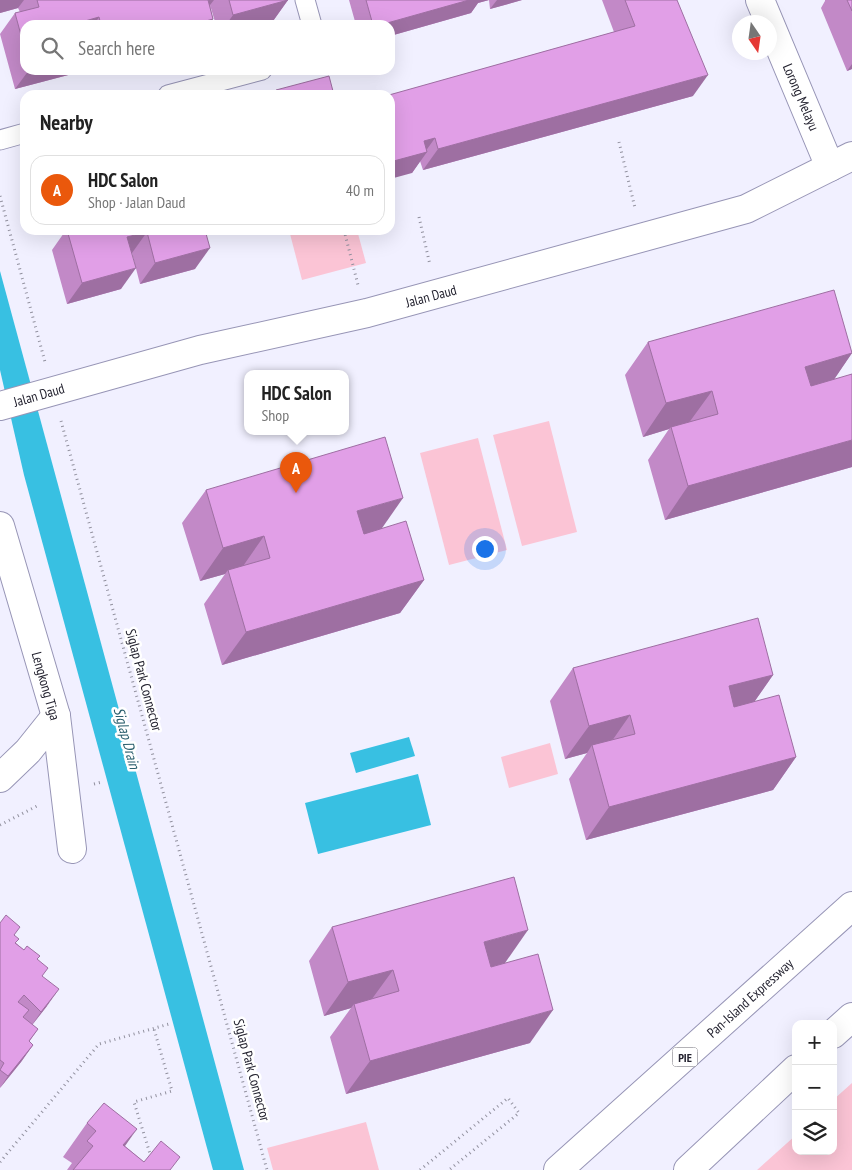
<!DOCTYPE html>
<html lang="en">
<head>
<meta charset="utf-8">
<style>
  body { margin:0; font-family:"PT Sans Narrow",sans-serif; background:#f6f6f6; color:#222 }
  .controls { position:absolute; right:15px; bottom:15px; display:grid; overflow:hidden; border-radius:10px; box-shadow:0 5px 20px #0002 }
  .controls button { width:45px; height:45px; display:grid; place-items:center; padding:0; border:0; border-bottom:1px solid #e0e0e0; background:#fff; color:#222; font:25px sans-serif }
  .compass { position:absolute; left:732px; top:15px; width:45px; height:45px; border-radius:50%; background:#fff; box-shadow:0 5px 20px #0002; rotate:167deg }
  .you { position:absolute; left:484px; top:548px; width:18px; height:18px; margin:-12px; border:4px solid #fff; border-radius:50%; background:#1a73e8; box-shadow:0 0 0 8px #1a73e833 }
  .badge { display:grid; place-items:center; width:32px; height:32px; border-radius:50%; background:#ea580c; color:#fff; font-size:16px; font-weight:700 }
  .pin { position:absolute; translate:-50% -41px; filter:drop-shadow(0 1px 2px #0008) }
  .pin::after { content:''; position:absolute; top:26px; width:18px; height:15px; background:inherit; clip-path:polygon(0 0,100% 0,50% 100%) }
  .popup { position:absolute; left:244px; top:370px; width:105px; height:65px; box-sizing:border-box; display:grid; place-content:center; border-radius:10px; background:#fff; filter:drop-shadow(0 1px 4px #0005); font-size:16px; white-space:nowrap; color:#767676 }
  .popup b { font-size:19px; color:#222 }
  .popup::after { content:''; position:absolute; left:50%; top:100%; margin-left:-10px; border:10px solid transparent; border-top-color:#fff }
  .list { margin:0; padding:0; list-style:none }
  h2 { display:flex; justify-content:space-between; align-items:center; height:65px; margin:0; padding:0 20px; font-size:21px }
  h2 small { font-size:16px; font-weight:400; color:#767676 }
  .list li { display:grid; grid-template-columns:32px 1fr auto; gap:15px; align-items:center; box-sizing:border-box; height:70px; margin:0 10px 10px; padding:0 10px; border:1px solid #e0e0e0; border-radius:15px }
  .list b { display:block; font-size:19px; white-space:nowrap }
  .list p { margin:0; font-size:16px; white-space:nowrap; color:#767676 }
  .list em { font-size:16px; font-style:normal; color:#767676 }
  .icon { flex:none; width:28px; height:28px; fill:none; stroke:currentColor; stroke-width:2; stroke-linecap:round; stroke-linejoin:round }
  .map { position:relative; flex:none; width:852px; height:1170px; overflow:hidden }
  .search { position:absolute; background:#fff; box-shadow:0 5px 20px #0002; left:20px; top:20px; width:375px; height:55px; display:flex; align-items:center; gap:12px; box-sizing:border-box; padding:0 18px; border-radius:15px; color:#767676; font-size:19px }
  .panel { position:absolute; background:#fff; box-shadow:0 5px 20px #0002; left:20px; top:90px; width:375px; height:145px; border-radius:15px }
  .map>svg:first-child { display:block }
  .green { fill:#fbc4d5 }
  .water { fill:#38c0e2 }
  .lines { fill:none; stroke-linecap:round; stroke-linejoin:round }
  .service-casing { stroke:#9795b6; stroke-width:21 }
  .minor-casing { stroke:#9795b6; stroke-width:30 }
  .motorway-casing { stroke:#9795b6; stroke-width:30 }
  .path { stroke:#92919f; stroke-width:3; stroke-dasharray:1 4; stroke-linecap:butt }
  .service { stroke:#fff; stroke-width:19 }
  .minor { stroke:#fff; stroke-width:28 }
  .motorway { stroke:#fff; stroke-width:28 }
  .wall { fill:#c289c7 }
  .shaded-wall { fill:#9e6fa2 }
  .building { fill:#e19fe7; stroke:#9e6fa2 }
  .labels { text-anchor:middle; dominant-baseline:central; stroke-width:5; stroke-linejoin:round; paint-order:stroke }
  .shield { fill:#fff; stroke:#66656e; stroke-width:1 }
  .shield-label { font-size:12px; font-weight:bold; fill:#242330 }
  .street-label { font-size:14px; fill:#242330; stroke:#fff }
  .water-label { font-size:15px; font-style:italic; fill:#2b5f6e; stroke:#fff }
</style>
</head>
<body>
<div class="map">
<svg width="852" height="1170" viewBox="0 0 852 1170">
  <rect width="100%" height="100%" fill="#f1f0ff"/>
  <g class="green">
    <path d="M289,230h68l9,33 -64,17z"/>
    <path d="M549,421l28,111 -55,14 -29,-111z"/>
    <path d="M478,438l29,112 -58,15 -29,-112z"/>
    <path d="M550,743l8,31 -49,14 -8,-31z"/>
    <path d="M852,1083v87h-95l39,-35v16h37v-51z"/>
    <path d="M366,1122l13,48h-106l-6,-22z"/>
  </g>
  <g class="water">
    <path d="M0,271l244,899h-31l-189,-695 -24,-105z"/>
    <path d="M409,737l6,19 -59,17 -6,-20z"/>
    <path d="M418,774l13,51 -113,29 -13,-51z"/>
  </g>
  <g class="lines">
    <g class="service-casing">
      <g id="service">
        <path d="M305,0l7,25"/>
        <path d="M168,95l94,-25"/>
        <path d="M0,140l25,-7"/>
      </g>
    </g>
    <g class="minor-casing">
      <g id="minor">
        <path d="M760,0l70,167"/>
        <path d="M0,406l200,-56 167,-37 379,-104 106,-53"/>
        <path d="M0,526l56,190 16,133"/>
        <path d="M0,778l28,-27 28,-35"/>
      </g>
    </g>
    <g class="motorway-casing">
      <g id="motorway">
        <path d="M833,1034l19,-17"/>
        <path d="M558,1170l294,-264"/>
        <path d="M688,1170l108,-101"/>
      </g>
    </g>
    <g class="path">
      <path d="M619,142l16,66"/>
      <path d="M0,196l45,166"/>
      <path d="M419,217l11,48"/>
      <path d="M344,230l14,55"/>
      <path d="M61,421l206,749"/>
      <path d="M94,784l8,-2"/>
      <path d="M0,825l37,-19"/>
      <path d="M151,1157l-17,-55 38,-11 -18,-62"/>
      <path d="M0,1162l99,-118 70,-20"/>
      <path d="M420,1170l88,-72 11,15 -70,57"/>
    </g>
    <use href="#service" class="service"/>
    <use href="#minor" class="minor"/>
    <use href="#motorway" class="motorway"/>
  </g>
  <g class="wall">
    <path d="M0,0h288l-15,21 -13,4h-44l-6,-20 3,14 -4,6h-184v45h50l-3,4 -57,15 -15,-55 15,-21 5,-1 -2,-4 -18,5z"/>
    <path d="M349,0h173l-32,9 -1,-9 -11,3 -7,10 -81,23v-11h-34z"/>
    <path d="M602,0h75l16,96 -270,74 -3,-9 -8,12 -22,-78 224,-63z"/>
    <path d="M825,0h27v69l-5,2 -26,-63 4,-7z"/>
    <path d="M276,90l58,5h-61z"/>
    <path d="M66,230h139l-10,39 -55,15 -8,-31 -11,36 -54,15 -15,-54z"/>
    <path d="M648,342l204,11 -18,26 18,88 -187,53 -17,-60 21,-31 -26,8 -18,-62z"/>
    <path d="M206,490l176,38 42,52 -24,33 -178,52 -18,-61 21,-30 -25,7 -18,-58z"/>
    <path d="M573,668l200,7 -19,27 42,55 -23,33 -187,50 -17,-61 18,-26 -22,6 -15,-58z"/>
    <path d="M0,923l15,12 1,8 8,7 13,9 5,17 5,30 -15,19 6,4 -9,13 4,3 -12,17 -21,26z"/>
    <path d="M332,927l173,36 25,80 -184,51 -16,-57 21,-29 -27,8 -15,-55z"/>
    <path d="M87,1123l38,23 19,16 27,8h-104l5,-7 -9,-6z"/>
  </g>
  <g class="shaded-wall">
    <path d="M0,0h24l-6,8 -18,5z"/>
    <path d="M198,0h16l-4,5 -19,5z"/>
    <path d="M288,0l-15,21 -13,4h-34l7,-10z"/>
    <path d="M469,0h20l-11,3 -7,10 -81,23v-11h-10z"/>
    <path d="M497,0h25l-32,9z"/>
    <path d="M99,17l-5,8h-17l1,-2z"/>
    <path d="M213,19l-4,6h-17z"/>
    <path d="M852,64v5l-5,2z"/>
    <path d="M29,70h46l-3,4 -57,15z"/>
    <path d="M708,75l-15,21 -270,74 15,-21z"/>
    <path d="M435,138l-10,14h2l-15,21 -22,6v-17l34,-21z"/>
    <path d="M147,232l-15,21 -19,5 14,-21z"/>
    <path d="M210,248l-15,21 -55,15 15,-21z"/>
    <path d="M136,268l-15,21 -54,15 15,-21z"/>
    <path d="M852,353l-23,34 -47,13 23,-33z"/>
    <path d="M712,391l-24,33 -17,3 -2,2 -26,8 23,-34z"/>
    <path d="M852,440v27l-187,53 23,-34z"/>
    <path d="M403,498l-23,33 -46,14 23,-34z"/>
    <path d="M264,536l-23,33 -13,1 -3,4 -25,7 23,-33z"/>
    <path d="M424,580l-24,33 -178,52 24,-33z"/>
    <path d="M773,675l-23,33 -45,12 24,-34z"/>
    <path d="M630,715l-23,33 -15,-3 -5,8 -22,6 24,-33z"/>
    <path d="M796,757l-23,33 -187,50 23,-33z"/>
    <path d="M528,930l-23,33 -44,12 23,-33z"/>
    <path d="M393,970l-24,33 -15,1 -3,4 -27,8 24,-34z"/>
    <path d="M59,989l-12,17 -18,23 12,-17z"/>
    <path d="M553,1010l-23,33 -184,51 24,-33z"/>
    <path d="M33,1045l-12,17 -21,26 8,-12z"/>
    <path d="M137,1129l-24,34 10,-18z"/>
  </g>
  <g class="building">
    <path d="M37,0h171l5,19 -21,6h-91l-2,-8 -21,6 1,2h-54v25l-10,-37 24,-6z"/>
    <path d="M229,0h59l-55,15z"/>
    <path d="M366,0h103l-89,25h-7z"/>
    <path d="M625,0h52l31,75 -270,74 -3,-11 -11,3 3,11 -37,10v-67h-1l246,-69z"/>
    <path d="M847,0h5v11z"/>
    <path d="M329,76l5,19h-57l-1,-5z"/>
    <path d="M67,230h138l5,18 -55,15 -8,-31 -20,5 9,31 -54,15z"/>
    <path d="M834,290l18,63 -47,14 6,19 41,-12v66l-164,46 -17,-59 47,-13 -6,-23 -46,12 -18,-61z"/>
    <path d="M385,437l18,61 -46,13 7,23 42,-13 18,59 -178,52 -18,-62 42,-12 -6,-22 -41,12 -17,-58z"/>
    <path d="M758,618l15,57 -44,11 5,21 45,-12 17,62 -187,50 -17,-62 43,-11 -5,-19 -41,11 -16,-58z"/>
    <path d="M514,877l14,53 -44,12 7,25 47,-13 15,56 -183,51 -16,-57 45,-13 -6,-21 -45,12 -16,-55z"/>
    <path d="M6,915l14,12 -6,8 5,4 -4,4 9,7 3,-4 13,10 -3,3 11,9 -6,8 17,13 -18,23 -17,-17 -6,7 11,8 -6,7 15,12 -9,12 4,4 -25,31 -8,-6 4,-7 -4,-3v-137z"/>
    <path d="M104,1103l33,26 -14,16 21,17 17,-21 19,16 -10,13h-97l20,-24 -6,-5 9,-10 -9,-8z"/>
  </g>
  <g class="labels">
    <rect class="shield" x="672.5" y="1047.5" width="25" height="19" rx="4"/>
    <g class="shield-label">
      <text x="685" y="1057">PIE</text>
    </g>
    <g class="street-label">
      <text transform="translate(801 97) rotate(67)">Lorong Melayu</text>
      <text transform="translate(431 296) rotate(-15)">Jalan Daud</text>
      <text transform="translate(39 395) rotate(-16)">Jalan Daud</text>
      <text transform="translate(144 680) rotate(75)">Siglap Park Connector</text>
      <text transform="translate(46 686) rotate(74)">Lengkong Tiga</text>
      <text transform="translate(750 998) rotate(-42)">Pan-Island Expressway</text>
      <text transform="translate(252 1070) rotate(75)">Siglap Park Connector</text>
    </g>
    <g class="water-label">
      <text transform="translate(127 738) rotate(75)">Siglap Drain</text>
    </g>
  </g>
</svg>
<div class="controls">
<button>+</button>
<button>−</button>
<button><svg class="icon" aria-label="layers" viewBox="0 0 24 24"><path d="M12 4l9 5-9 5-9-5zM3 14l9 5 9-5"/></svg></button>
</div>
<svg class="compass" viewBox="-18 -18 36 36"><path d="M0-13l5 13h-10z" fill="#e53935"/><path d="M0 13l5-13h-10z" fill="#767676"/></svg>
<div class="you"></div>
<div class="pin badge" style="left:296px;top:493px">A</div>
<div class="popup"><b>HDC Salon</b>Shop</div>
<div class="search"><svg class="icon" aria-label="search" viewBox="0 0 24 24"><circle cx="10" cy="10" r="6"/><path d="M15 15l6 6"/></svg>Search here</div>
<section class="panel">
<h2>Nearby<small></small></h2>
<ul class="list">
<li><span class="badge">A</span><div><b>HDC Salon</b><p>Shop · Jalan Daud</p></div><em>40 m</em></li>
</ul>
</section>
</div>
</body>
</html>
